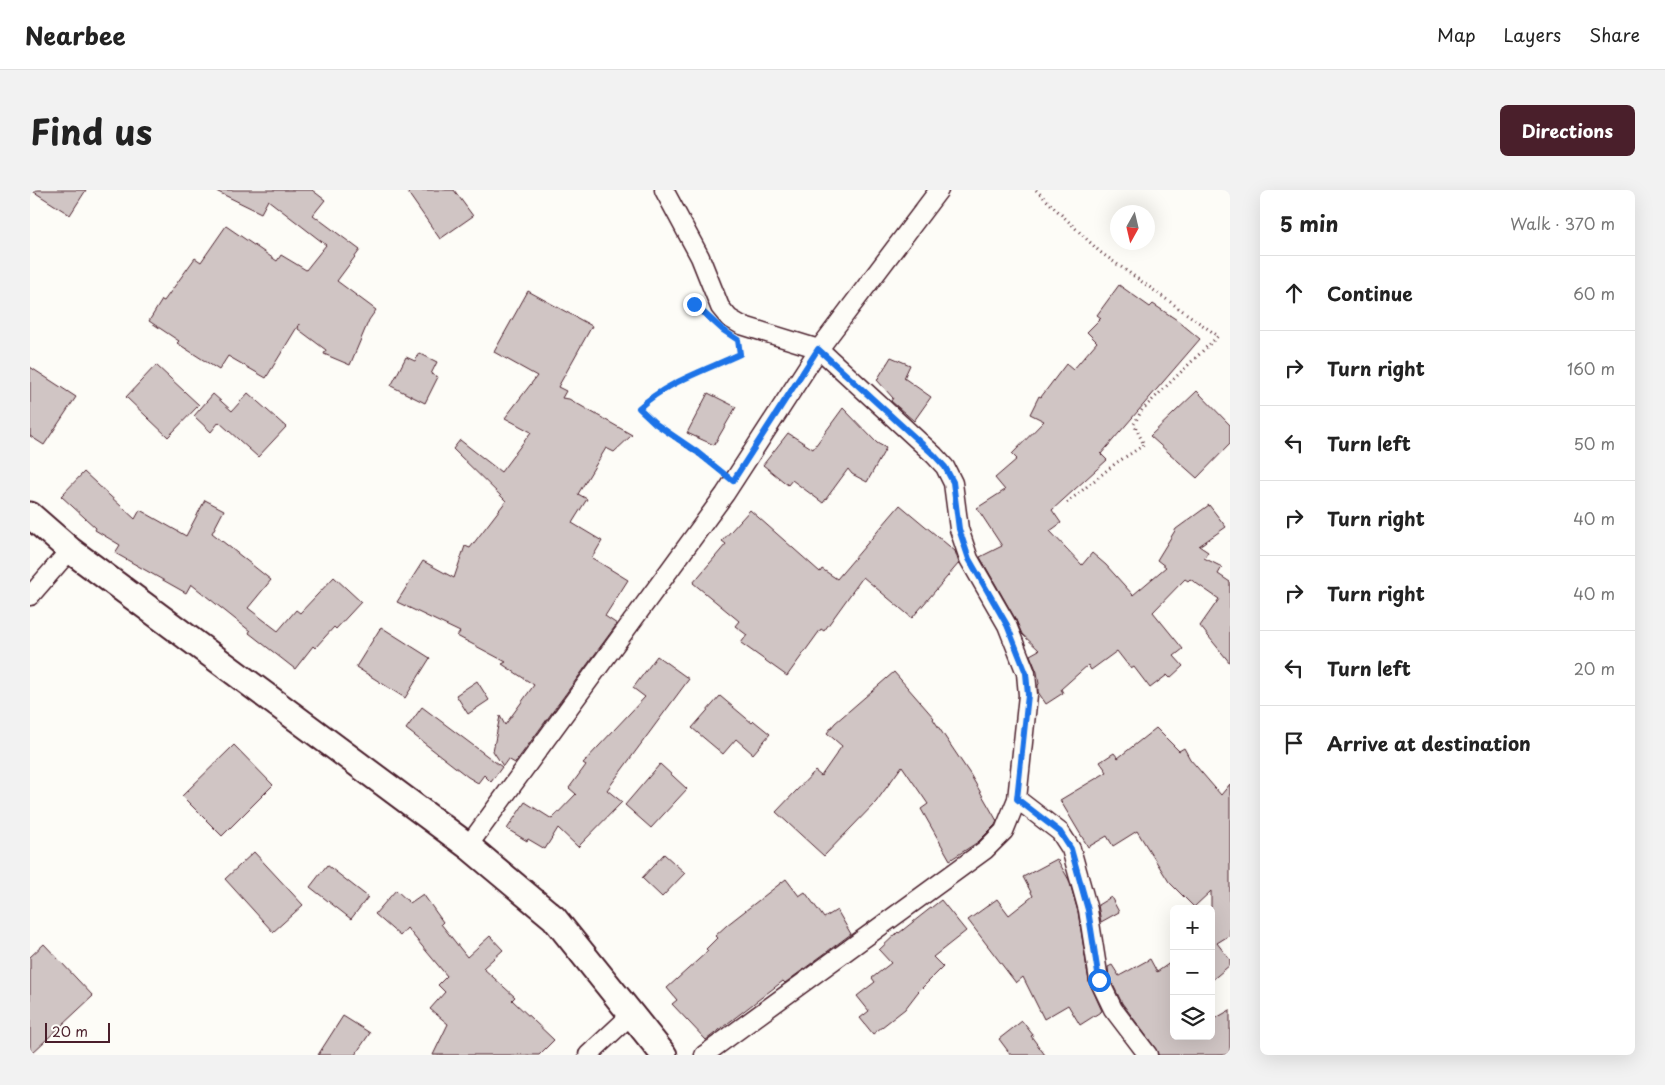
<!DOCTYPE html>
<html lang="en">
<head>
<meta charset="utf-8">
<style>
  body { margin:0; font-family:"Playpen Sans",sans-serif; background:#f2f2f2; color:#222 }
  .controls { position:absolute; right:15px; bottom:15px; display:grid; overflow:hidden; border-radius:8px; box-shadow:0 5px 20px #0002 }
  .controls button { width:45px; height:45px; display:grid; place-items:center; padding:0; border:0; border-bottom:1px solid #e0e0e0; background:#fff; color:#222; font:25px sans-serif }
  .compass { position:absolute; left:1080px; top:15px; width:45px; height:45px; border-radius:50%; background:#fff; box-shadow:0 5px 20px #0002; rotate:188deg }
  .scale { position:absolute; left:15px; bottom:12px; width:65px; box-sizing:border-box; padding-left:5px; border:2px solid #4a1f2b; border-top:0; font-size:14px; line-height:18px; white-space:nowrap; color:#4a1f2b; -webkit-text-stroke:4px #fdfcf7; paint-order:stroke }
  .stop { position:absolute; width:15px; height:15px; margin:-11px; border:4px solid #1a73e8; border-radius:50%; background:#fff }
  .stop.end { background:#1a73e8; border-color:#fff; box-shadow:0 1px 5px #0008 }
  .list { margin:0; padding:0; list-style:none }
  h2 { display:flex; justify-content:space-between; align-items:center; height:65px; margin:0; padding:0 20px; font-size:21px }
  h2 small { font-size:16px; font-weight:400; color:#767676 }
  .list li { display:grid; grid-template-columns:32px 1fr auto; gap:15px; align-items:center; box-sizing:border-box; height:75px; padding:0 20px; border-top:1px solid #e0e0e0 }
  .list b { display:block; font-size:19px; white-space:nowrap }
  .list em { font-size:16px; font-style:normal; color:#767676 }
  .icon { flex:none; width:28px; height:28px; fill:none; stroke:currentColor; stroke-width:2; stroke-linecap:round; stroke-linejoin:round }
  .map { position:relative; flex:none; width:1200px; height:865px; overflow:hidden; border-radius:8px }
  header { display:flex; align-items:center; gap:30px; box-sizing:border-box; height:70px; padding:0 25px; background:#fff; border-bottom:1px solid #e0e0e0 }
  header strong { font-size:24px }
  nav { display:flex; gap:28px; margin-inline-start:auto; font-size:18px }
  .intro { display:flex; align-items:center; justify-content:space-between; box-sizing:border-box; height:120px; padding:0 30px }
  h1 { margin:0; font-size:35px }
  .button { padding:12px 22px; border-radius:8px; background:#4a1f2b; color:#fff; font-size:18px; font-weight:700 }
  main { display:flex; gap:30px; padding:0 30px }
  aside { flex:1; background:#fff; border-radius:8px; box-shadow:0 5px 20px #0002 }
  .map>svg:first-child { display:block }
  .building { fill:#d0c5c4; stroke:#4a1f2b }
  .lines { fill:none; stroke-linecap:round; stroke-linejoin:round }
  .minor-casing { stroke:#4a1f2b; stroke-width:21 }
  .secondary-casing { stroke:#4a1f2b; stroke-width:29 }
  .path { stroke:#4a1f2b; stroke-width:3; stroke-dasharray:1 4; stroke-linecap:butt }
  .minor { stroke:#fdfcf7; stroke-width:18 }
  .secondary { stroke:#fdfcf7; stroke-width:25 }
  .route { stroke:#1a73e8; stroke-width:6 }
</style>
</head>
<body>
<header>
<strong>Nearbee</strong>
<nav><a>Map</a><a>Layers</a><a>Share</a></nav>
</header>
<div class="intro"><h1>Find us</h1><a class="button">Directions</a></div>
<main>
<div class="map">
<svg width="1200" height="865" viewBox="0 0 1200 865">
  <rect width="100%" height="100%" fill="#fdfcf7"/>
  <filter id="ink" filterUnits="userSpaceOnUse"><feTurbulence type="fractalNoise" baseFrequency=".02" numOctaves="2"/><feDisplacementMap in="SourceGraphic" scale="10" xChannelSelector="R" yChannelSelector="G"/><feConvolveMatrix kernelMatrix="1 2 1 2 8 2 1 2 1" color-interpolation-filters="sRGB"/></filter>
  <g filter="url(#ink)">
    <g class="building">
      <path d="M1,0h55l-16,25z"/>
      <path d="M184,0h98l13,10 -12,15 47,35 -23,31 39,29 -7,10 -19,45 -26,-11 2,-4 -28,-21 1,-5 -33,54 -38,-22 -9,14 -42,-27 2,-2 -30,-20 13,-21 2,1 31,-43 6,4 25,-36 51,35 4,-6 25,15 20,-25 -58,-45 -7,13z"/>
      <path d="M376,0h48l19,26 -33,23z"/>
      <path d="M1089,95l31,22 3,-3 24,16 23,19 -99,115 6,6 -55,50 9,13 -11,8 32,34 10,-12 14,12 27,30 33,-28 -9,-7 19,-31 33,-24 17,22 -27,19 9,6 -4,6 18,9 -4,7 12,8v81l-30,-37 19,-27 -29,-20 -2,2 -3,-2 -32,33 30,37 -9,7 9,10 -13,12 -3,-3 -17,13 -16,-21 -3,2 -14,-18 -26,19 -3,-5 -27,24 2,4 -17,11 -8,-12v-7l1,-1 -2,-12 -7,-17 9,-5 -17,-16 -6,-14 -36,-63 22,-11 -25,-38 28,-18 -10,-12 22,-19 -5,-5 32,-33 -14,-7 9,-18 2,1 25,-33 7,6 24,-28 -10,-10 14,-14 -4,-3z"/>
      <path d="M498,101l64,35 -34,61 8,4 -4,7 7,1 63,36 -18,17 -8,-4 -28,46 9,5 -15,24 30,18 -10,17 36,22 -23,36 12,8 -102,139 -7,-4 -5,7 -10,-15 7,-35 5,9 29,-40 -32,-21 4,-2 -49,-26 3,-4 -63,-30 26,-41 31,17 11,-32 5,2 36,-47 -53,-52 7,-9 41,32 30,-40 -26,-14 32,-42 -43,-24z"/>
      <path d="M389,163l18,9 -6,12 7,3 -13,26 -34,-17 15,-29 9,4z"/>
      <path d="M861,167l19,8 -6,13 27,19 -17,24 -23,-20 2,-3 -16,-18z"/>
      <path d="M126,175l43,40 -31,32 -42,-40z"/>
      <path d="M0,177l46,30 -32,48 -14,-9z"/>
      <path d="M1167,201l33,34v19l-33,34 -47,-42z"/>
      <path d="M218,203l38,34 -28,30 -39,-35 -8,10 -17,-16 19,-22 19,17z"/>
      <path d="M678,203l28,14 -22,38 -27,-12z"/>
      <path d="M813,218l34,35 9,5 -19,34 -15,-8 -4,-5 -25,34 -31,-23 -4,5 -25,-20 25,-32 25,16z"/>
      <path d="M54,282l51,47 5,-9 46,26 19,-36 19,10 -12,23 59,47 -23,28 30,23 18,-21 4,3 34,-36 27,25 -25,27 -2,-2 -19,21 -2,-2 -18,23 -46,-36 1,-2 -59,-47 -5,9 -71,-40 5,-8 -25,-15 1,-2 -35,-32z"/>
      <path d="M870,315l55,46 4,12 -47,55 -49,-41 -39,54 -3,-2 -34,47 -46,-33 6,-8 -12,-9 4,-5 -46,-38 33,-39 -4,-3 28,-31 70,62 2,-3 15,10z"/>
      <path d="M351,437l49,31 -25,40 -49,-31z"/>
      <path d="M627,466l32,23 -82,111 15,12 -44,45 -20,-19 -13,21 -17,-10 -1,2 -20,-12 18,-27 27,17 24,-25 -7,-6 17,-23 -3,-2 62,-66 -12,-9z"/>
      <path d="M864,482l40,46 -1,1 37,55 27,47 -2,4 -17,17 -28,18 -29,-51 7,-5 -26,-38 -26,36 -52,54 -48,-44 39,-41 6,5 21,-30 -15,-13 8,-10z"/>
      <path d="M447,491l12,19 -21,14 -12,-19z"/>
      <path d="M690,506l32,27 2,-2 16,13 -17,20 -17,-15 -13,15 -31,-26z"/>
      <path d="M392,517l80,60 -11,15 -7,-7 -6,8 -10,-6 -62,-48z"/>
      <path d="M1126,538l23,23 5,-3 6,11 31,36 9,-11v151l-13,8 13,17v5l-19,16v-90l-17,16 -25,-25 -32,-51 -24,15 -6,-10 -19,11 -28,-47 47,-28 -7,-10 14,-9 4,5z"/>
      <path d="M204,555l39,40 -51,51 -40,-40z"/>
      <path d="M630,574l27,25 -36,39 -26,-23z"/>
      <path d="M224,662l49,53 -30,27 -48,-53z"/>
      <path d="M634,664l21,19 -23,24 -20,-19z"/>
      <path d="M1027,669l12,21 9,32 11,70 13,29 -22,14 -12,-20 -24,14 -21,-42 -7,6 -48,-63 29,-21 12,16 24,-19 -10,-19z"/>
      <path d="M297,675l41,32 -17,22 -41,-32z"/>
      <path d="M756,689l13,17 6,-4 19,26 13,-8 14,24 -66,49 -2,-2 -77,59 -34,-36 5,-4 -10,-12 41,-37 -2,-2 11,-11 -2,-2 12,-11z"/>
      <path d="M366,700l14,13 13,-9 20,28 -2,2 26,33 23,-21 13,14 -20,18 32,29 -3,3 42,40 -15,15h-106l15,-31 -18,-15 15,-17 -7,-7 9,-9 -40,-48 -7,8 -25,-22z"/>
      <path d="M1081,707l8,15 -18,10 -3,-17z"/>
      <path d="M911,710l25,31 -33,26 10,10 -25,25 -13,17 -32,25 -13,-16 9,-7 -12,-15 18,-14 -3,-4 19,-15 -12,-13 19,-18 1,1z"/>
      <path d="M14,754l49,52 -63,59v-98z"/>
      <path d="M1120,769l7,13 17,-12v76h37v-15l19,-11v45h-72l-2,-6 -34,-46 -13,-26 -1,-10 4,-2 7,11z"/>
      <path d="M313,826l27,17 -15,22h-37z"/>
      <path d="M992,831l11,14 -2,1 14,19h-34l-12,-16z"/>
    </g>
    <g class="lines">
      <g class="minor-casing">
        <g id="minor">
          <path d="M634,0l36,67 20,50 9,11 12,7 78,24 115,106 11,12 8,16 6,46 10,30 38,66 19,48 2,22 -11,104 -13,32 -19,19 -281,205"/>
          <path d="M0,406l40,-46"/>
          <path d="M987,609l43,33 11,17 17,61 11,70 14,29 35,46"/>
          <path d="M438,656l257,-352 94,-145 120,-159"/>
          <path d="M558,865l44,-41"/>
        </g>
      </g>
      <g class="secondary-casing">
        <path id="secondary" d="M0,325l40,35 398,296 86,72 110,137"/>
      </g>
      <g class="path">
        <path d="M1006,0l64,62 118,84 -76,74 -8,14 10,21 -28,18 -52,42"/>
        <path d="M664,106v8l5,4"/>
        <path d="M689,280c-26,-21 -56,-38 -80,-62 28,-26 67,-38 101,-54l-2,-11"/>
      </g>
      <use href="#minor" class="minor"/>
      <use href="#secondary" class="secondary"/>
    </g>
  </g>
  <g class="lines" filter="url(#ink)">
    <path class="route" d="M664,114l29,26 15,10 2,14c-34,16 -73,28 -101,54l17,16 41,28 36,29 85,-132 116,106 11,12 8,15 6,47 10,30 38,66 19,48 2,22 -11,104 43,33 11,17 17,61 11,70"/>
  </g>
</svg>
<div class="controls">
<button>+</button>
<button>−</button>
<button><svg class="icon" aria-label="layers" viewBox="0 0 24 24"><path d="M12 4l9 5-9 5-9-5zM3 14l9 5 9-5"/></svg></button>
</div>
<svg class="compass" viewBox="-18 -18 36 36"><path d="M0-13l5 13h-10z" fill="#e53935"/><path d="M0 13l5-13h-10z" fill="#767676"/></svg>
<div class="scale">20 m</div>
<div class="stop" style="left:1069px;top:790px"></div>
<div class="stop end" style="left:664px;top:114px"></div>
</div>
<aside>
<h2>5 min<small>Walk · 370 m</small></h2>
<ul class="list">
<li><svg class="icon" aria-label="ahead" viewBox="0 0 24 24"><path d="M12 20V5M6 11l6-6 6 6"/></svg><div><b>Continue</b></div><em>60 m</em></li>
<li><svg class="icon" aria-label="right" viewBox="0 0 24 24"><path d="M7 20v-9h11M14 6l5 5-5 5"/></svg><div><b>Turn right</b></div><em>160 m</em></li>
<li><svg class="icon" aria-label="left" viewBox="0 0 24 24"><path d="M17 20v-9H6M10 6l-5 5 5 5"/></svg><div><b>Turn left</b></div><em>50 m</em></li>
<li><svg class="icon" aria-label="right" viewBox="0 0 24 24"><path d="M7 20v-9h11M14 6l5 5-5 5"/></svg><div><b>Turn right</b></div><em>40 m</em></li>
<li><svg class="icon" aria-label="right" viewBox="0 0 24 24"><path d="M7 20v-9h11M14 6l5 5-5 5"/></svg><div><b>Turn right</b></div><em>40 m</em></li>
<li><svg class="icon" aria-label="left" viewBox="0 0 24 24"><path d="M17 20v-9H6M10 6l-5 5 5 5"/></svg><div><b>Turn left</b></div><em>20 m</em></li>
<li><svg class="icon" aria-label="arrive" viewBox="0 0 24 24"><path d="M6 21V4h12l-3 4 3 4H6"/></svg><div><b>Arrive at destination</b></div></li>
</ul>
</aside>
</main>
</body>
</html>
